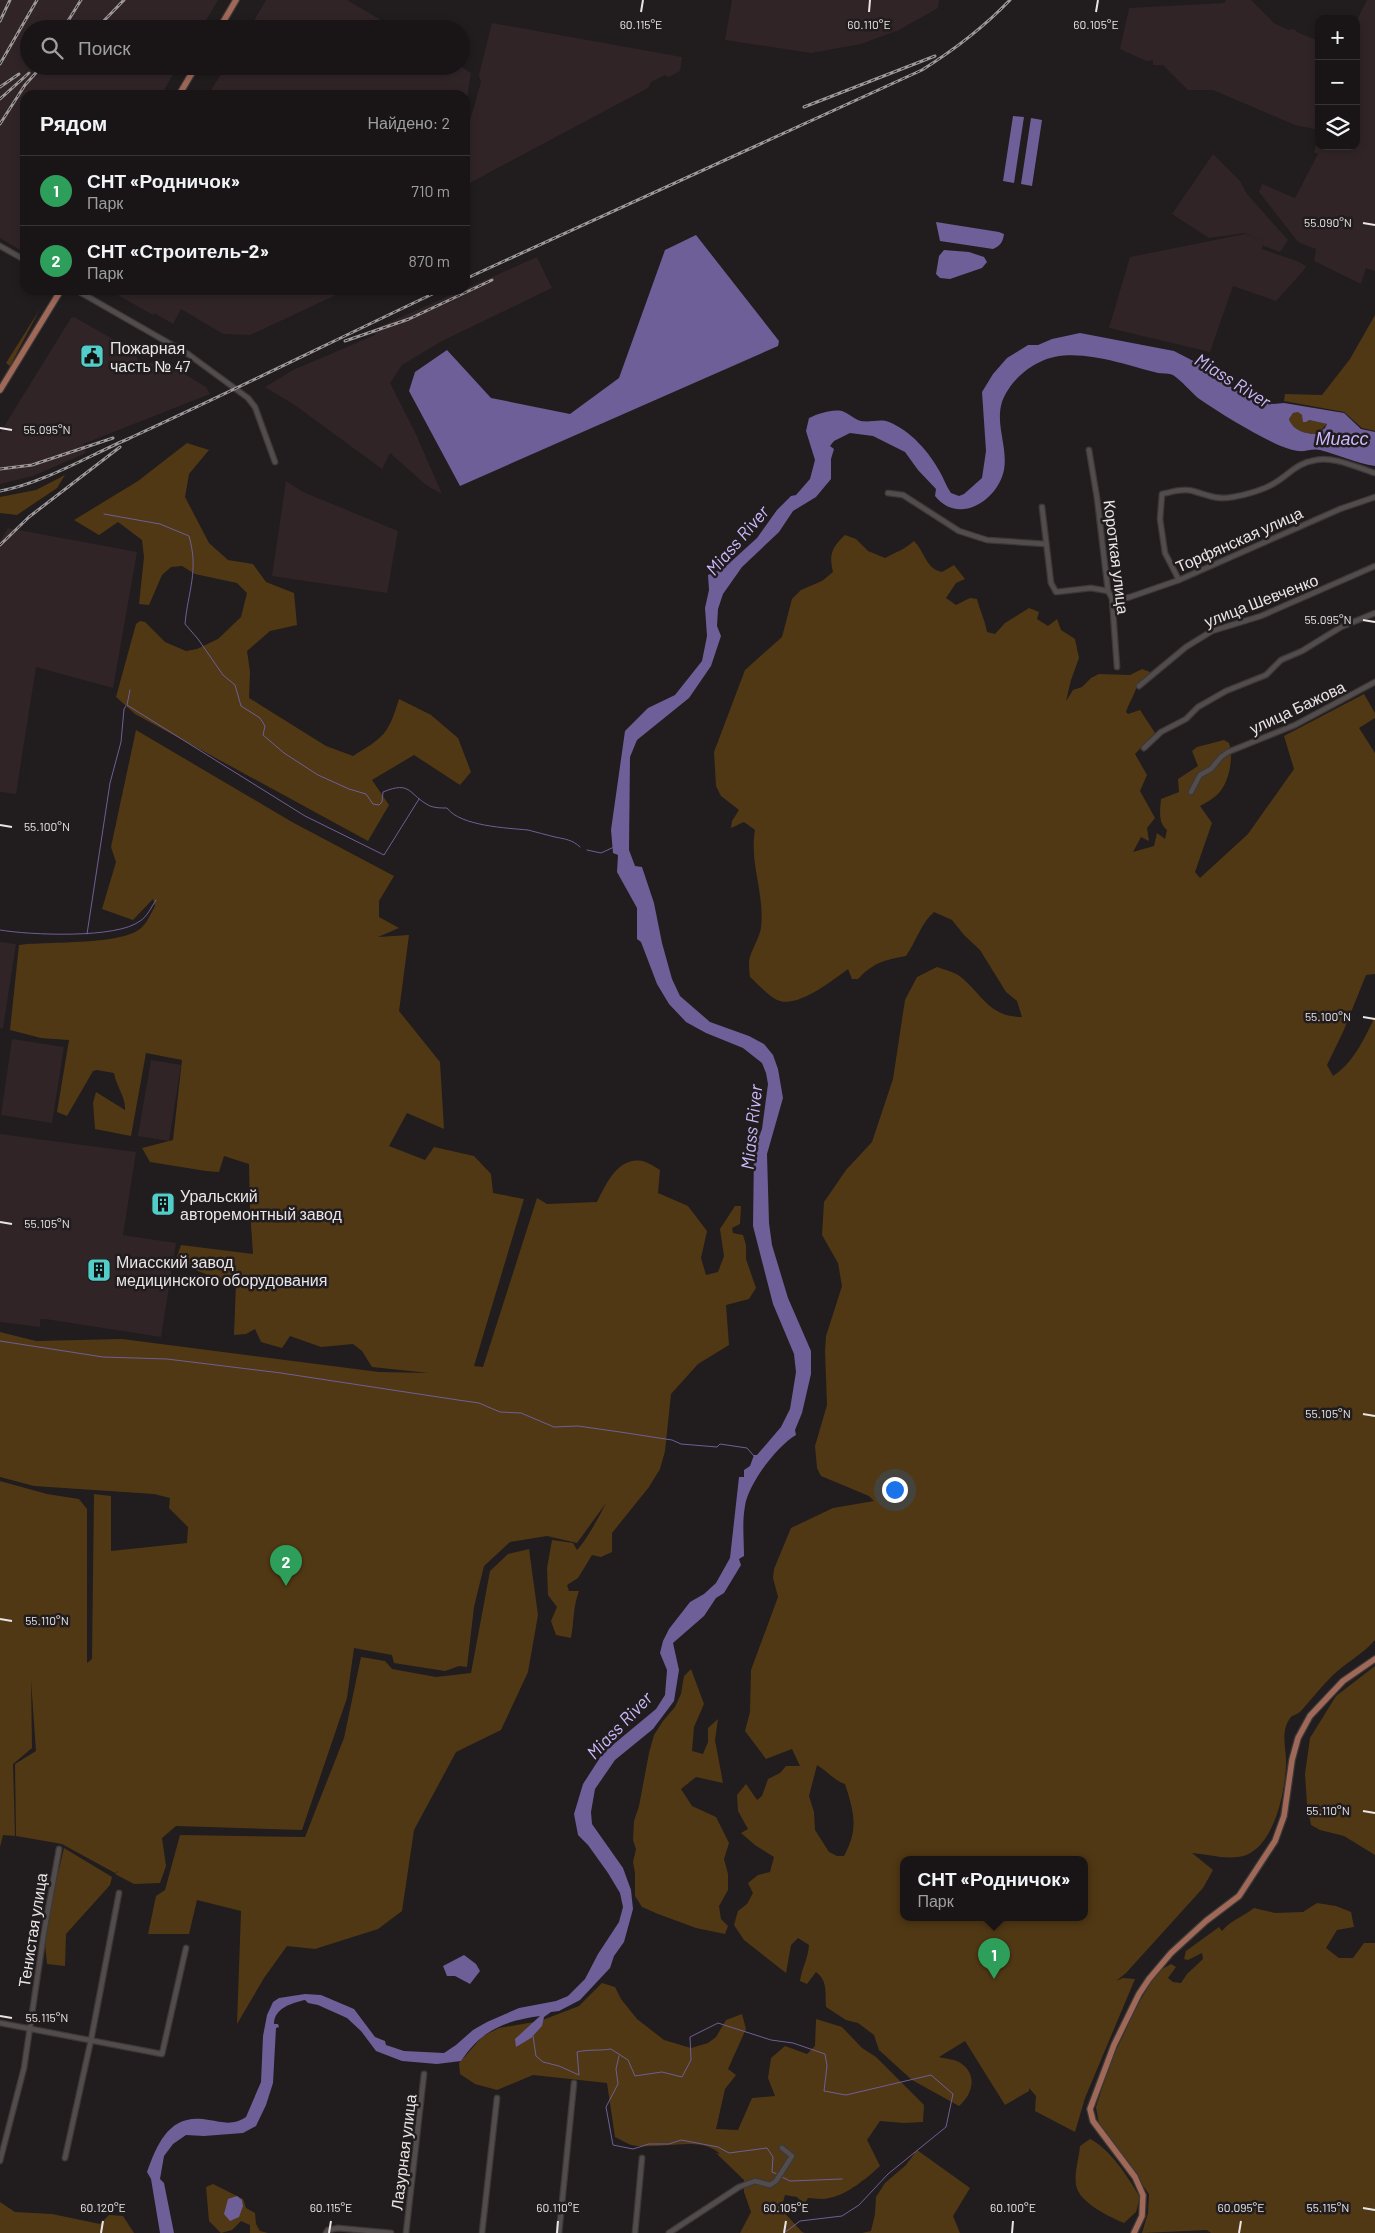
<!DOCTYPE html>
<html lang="ru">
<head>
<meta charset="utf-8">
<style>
  body { margin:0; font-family:Barlow,sans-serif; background:#262223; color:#f1f3f6 }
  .controls { position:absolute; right:15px; top:15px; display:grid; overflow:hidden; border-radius:10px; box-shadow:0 2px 8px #0003 }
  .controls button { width:45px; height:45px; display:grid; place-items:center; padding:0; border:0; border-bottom:1px solid #373435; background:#191516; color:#f1f3f6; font:25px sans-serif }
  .you { position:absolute; left:894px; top:1489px; width:18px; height:18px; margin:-12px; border:4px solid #fff; border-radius:50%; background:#1a73e8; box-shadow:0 0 0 8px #1a73e833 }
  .badge { display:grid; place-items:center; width:32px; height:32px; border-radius:50%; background:#0b8043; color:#fff; font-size:16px; font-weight:700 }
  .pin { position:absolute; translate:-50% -41px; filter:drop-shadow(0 1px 2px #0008) }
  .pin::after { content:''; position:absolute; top:26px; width:18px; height:15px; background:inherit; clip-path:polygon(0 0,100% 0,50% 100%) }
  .popup { position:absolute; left:900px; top:1856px; width:188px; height:65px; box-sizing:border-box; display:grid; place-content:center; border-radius:10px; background:#191516; filter:drop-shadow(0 1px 4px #0005); font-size:16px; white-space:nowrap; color:#9f9fa1 }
  .popup b { font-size:19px; color:#f1f3f6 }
  .popup::after { content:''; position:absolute; left:50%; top:100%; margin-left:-10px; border:10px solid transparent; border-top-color:#191516 }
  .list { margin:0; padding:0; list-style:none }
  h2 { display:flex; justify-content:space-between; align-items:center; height:65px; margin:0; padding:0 20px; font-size:21px }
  h2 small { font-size:16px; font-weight:400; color:#9f9fa1 }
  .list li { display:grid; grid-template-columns:32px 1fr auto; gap:15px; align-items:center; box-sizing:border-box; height:70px; padding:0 20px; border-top:1px solid #373435 }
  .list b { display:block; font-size:19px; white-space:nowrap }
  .list p { margin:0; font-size:16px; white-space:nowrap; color:#9f9fa1 }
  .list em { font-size:16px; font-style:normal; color:#9f9fa1 }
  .icon { flex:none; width:28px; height:28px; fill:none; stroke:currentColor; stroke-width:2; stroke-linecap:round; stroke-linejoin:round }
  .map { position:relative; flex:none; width:1375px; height:2233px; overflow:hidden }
  .search { position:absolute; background:#191516; box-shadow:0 2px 8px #0003; left:20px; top:20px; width:450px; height:55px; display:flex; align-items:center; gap:12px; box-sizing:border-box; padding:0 18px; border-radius:28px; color:#9f9fa1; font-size:19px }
  .panel { position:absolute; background:#191516; box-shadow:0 2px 8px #0003; left:20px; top:90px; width:450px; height:205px; border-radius:15px }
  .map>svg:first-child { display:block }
  .built { fill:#302427 }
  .green { fill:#513814; fill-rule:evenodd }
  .water { fill:#6e5f98; fill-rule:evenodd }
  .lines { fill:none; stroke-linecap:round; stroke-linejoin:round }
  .stream { stroke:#6e5f98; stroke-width:1 }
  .minor-casing { stroke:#3c3838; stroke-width:7 }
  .major-casing { stroke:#3c3838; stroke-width:8 }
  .minor { stroke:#524c4d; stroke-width:4.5 }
  .major { stroke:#9f6857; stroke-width:5.5 }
  .rail-casing { stroke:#9d9899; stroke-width:3 }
  .rail { stroke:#211c1d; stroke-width:1; stroke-dasharray:4; stroke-linecap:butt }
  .ticks { fill:none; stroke:#e9e5e6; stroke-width:2 }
  .labels { text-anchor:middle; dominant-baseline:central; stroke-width:5; stroke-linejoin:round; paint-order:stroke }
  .poi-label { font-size:16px; fill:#e9e5e6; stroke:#211c1d; text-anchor:start }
  .street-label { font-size:16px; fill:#e9e5e6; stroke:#211c1d }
  .water-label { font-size:18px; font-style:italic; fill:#cabafd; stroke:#211c1d }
  .ticks-label { font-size:12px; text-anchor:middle; fill:#e9e5e6; stroke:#211c1d; stroke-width:5; stroke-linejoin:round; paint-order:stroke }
</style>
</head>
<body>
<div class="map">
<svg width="1375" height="2233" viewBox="0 0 1375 2233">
  <rect width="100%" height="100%" fill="#211c1d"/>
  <g class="built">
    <path d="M0,0h218l-17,29h-172v37h149l-17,29h-136v158l-25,-15z"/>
    <path d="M266,0h81l49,29h-147z"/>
    <path d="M732,0h207l-1,8 -39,22 -38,14 -50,9 -86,-13z"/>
    <path d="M1226,0h25l24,24 14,6 4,-1 6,4 20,8v89l-24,-5 -82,-35h-25l-25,-25h-10v-5l-7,1 -26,-12 9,-41 95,-5z"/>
    <path d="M1367,0h8v271l-9,-3 -5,16 -47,-23 2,-12 -18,-7 -39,-50 3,-8 33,14 23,-44 -4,-2 5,-14v8h37v-124z"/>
    <path d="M492,23l190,34 -2,14 -11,6 -4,-2 -14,7 -3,6 -182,97 -1,-47 16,-56 -2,-7z"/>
    <path d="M226,66h234l11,7 -6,37v-15h-257z"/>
    <path d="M1213,154l27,27 7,13 41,46 -8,12 -16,-6 -1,-2 -1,5 35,12 9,5 -2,4 -28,31 -43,-15 -23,66 -101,-24 21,-71 115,-23 19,7 -20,-8 -35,5 -37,-24z"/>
    <path d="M537,257l15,31 -110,53 -40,24 -12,18 25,49 27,62 -16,-9 -36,-32 -8,16 -86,-63 -31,-19 28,-17 82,-35 -1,-6z"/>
    <path d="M109,290h230l-3,5 -86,40 -27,-1 -42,-25 -8,15 -19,-11 -1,2z"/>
    <path d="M74,317l62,35 3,15 21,-8 46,28 4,7 -127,50 3,9 -53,23 -33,8v-51l71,-115z"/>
    <path d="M286,481l17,11 95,39 -11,62 -115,-17z"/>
    <path d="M8,528l129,24 -24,136 -77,-21 -20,127 -16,-2v-251z"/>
    <path d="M0,942l16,2 -13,84h-3z"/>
    <path d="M12,1039l52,8 -12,76 -51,-8z"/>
    <path d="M151,1060l30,5 -12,76 -31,-5z"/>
    <path d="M0,1134l136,18 -13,83 53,8 -15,94 -116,-18h-5v8l-40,-5z"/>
  </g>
  <g class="green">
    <path d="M40,309l-30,57 -4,-3z"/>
    <path d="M1375,315v116l-13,-3 -18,-16 -60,-11 1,-7 37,1 28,-36z"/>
    <path d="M1298,412l11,8 18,4 -10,10c-11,0 -24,-3 -28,-15l4,-6z"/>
    <path d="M187,443l22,7 -20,24 -4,23 24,46 19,17 25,4 13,18 28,11 3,32 -27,6 -23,20 3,21 -1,26 77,48 27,10c31,-19 35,-21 46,-57l32,16 27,23 13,34 -11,13 -46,-30 -42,25 17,25 -21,36 -233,-127 -19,-17 20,-73 4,-3 5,1 20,20 21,9 11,-2 21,-10 23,-22 6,-24 -10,-10 -42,-9 -13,-8 -11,1 -9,8 -13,30 -10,-1 5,-47 -2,-17 -24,-18 -19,13 -25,-15 64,-39z"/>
    <path d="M65,475l-8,13 -40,27 -17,-2v-16l36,-7z"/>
    <path d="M845,535l11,4 12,12 17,7c11,-6 19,-8 29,-17 11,11 12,28 28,31l12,-7 11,14 -9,4 -10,15 10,7 14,-7 7,1c3,12 8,21 10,33l8,2 10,-11 24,-15 10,4 -2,7 11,7 9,-7 4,11 14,9 4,19 -8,22 -5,21 7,-11 9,-3 9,-9 8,-4 31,1 12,-6 8,3 -2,4 -11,9c-2,10 -8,17 -11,27l2,2 12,-4 15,23 -20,21 12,21 -7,16 15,27 -8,10 2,13 -8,-4 -8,15 21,-6 3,-13 8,6 2,-9c-9,-7 -7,-20 -6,-31l18,-7 -1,-13 20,-13 -6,-15 5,-4 27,-7 5,3c5,15 0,41 -12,52 -5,4 -11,8 -17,11l12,17 -17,49 5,6 48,-44 46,-65 -10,-33 80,-42 11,19v5l-16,10 16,25v221l-9,1 -23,57 -16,33 6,11c20,-12 32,-39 42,-59v623c-13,15 -30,23 -44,37 -11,11 -20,23 -30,34 -3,3 -8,4 -10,6 -10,12 -6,27 -5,41 1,29 -12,96 -48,99 -15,2 -32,-3 -46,-4l21,17 -10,18 -77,85 -10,8 7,-3 12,1 -50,119 -10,34 -40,-21 1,-15 -7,-8v3l-24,14 -40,-64 -26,16c7,2 17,2 23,7 16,12 10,31 -3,42l-47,-26 -33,-30 -5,-15 -16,-12 -12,-3 -20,-13c-1,-14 2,-26 -10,-35l-9,12 -7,-3c2,-13 8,-22 9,-36l-11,-7 -7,7 -5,28 -42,-33 -10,-15 4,-14 9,-7 6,-11 -5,-10 10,-8 12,-3 4,-15 -19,-12 -14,-12 7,-4 -10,-18 -1,-16 9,-11 11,16 5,-4 6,-17 12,-6 6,-7h14l-8,-17 -26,10 -21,-28 5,-19 1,-42 27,-73 -5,-19 1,-9 17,-41 42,-20 41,-7 -5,-5 -48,-20 -4,-8 -2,-22 12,-41 -2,-54 1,-15 16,-50 -4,-23 -16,-28 2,-33 22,-32 26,-28 21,-63 12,-79 12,-23 20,-10c8,3 19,5 25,11 21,18 28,39 60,39l-5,-16 -11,-9 -26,-42 -16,-15 -12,-15 -18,-8c-13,11 -18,30 -28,44 -22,4 -33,7 -48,23h-6l-4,-10c-15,11 -49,38 -68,32 -10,-3 -22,-17 -30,-24 -1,-5 -1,-11 -1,-16 2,-11 10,-22 12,-33 4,-34 -12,-65 -6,-98l-11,-8 -13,6 1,-7 7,-11 -18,-14 -5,-10 -2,-34 31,-82 37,-33 10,-38 9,-9 21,-9 11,-9c-4,-17 -2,-24 12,-37zM817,1765c10,6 18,16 28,19 9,28 14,45 -1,72h-7l-8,-4 -14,-22 -1,-18 -5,-16zM904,1860h180v58h-180z"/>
    <path d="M136,730l156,92 102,54 -15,25v16l20,11 -21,9 31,-2 -10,76 41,51 4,67 -37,-16 -18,33 36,14 9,-13 40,9 17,18 2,19 31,6 -50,167 9,1 54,-169 10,6 50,-2c9,-17 20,-45 45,-41 6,1 13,6 18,9l-2,23 30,13 19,25 -6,27 5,17 12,-3 6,-16 -4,-27 15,-23h6l-1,18 -8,4 1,5 10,2 3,10v14l10,29 -7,11 -23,6 3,40 -31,19 -27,30 -6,57 -5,18 -11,18 -37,46v19l-11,5 -9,-2 -14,23 -11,7 2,6h10c-6,15 -5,31 -8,47l-15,-3 -5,-14 6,-14 -9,-12 -1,-27 5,-28 21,3 4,7c9,-9 23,-35 29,-47l-29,40 -30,-7 -37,6 -26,24 -10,41 -7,60 -8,-1 -14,5 -51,-8 -2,-8 -38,-7 -7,50 -45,132 -126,-4 -14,12 4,28 -6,17 -26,1 -19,-10 4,-4 -4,3 -53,-29 -46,-8 -1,-72 21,-13 -5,-71 1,68 -19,16 2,72 -12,-1 -3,12v-366l47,13 32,5 8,10v154l5,-4 2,-165 17,2v55l76,-8 1,-16 -19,-19 1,-10 -16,-4 -120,-8 -34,-9v-145l36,9 86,-2 257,33 50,1 -57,-6 -10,-16 -9,-7 -32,3 -31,-11 -8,12 -21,-6 -6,-13 -9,5 -12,1 2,-51c-21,-7 -42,-12 -60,-25l5,-14 72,9 -3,-44 -1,-46 -25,-8 -5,16 -13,-1 -56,-9 -8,-14 31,-8 9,-80 -36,-7 -15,83 -36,-7 -2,-26 3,-11 29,18c1,-13 -9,-24 -11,-37l-17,-3 -4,1 -26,45 -10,-4 12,-72 -28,-2 -31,-8 9,-85c27,-4 108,1 124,-19 5,-5 8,-13 12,-20l-2,-7 -20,21 -31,-11 14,-47 -5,-15z"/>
    <path d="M529,1549l9,66 -10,57 -27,58 -45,22 -42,78 -12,81 -24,18 -63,20 -28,-3 -23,32 -27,46 4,-113 -44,-11 -8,34h-41l8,-38 9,-6 15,-55 125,2 39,-99 17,-81 24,4 7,8 44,8 35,-4 19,-102 18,-17z"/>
    <path d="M1375,1666v189l-31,-19 -24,-6 -9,-5 -4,-21 -2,-30 5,-36 26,-42z"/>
    <path d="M691,1669l13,35 -10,23 -2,24 11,3 5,-12v-14l10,-9 -3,21 8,43 -27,-6 -15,12 11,17 24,11 13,26 -5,16 4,15v16l-9,16 2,13 7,7 -3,8 -29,-6 -38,-14 -16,-7 -7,-11v-23l-2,-11 3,-13 -3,-9 1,-19 5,-15 10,-53 5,-18 9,-14 12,-14 6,-13 3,-18z"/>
    <path d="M64,1848l48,29 -2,8 -44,49 -1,32 -18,-2 -3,-32z"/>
    <path d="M1317,1903l19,3 15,6 3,15 -17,3 -11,18 13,10h14l11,-15h11v290h-164l-4,-3 -65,3 6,-20 1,-19 -50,-70 -3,-17 15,-46 26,-55 20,-34 14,-8 5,3 -8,11 5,4 8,1 6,-9 16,-15 -1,-6 -14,7 -4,-1 2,-8 33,-24 3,4c9,-11 21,-14 32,-23l21,5 28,-1z"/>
    <path d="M602,1983l13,4 6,12 16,20 27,21 27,8 17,-5 8,-6 10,-17 16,-6 4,15 -18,40 8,6 -11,14 -9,40 22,1 14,-32 23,-2 -7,-18 3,-20 14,-12 22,8 8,-8 1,-27 26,8 20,21 14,9 48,48 -1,17 -19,1 -24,-2 -13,19 13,26c-13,12 -33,29 -51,32 -7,2 -14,0 -21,0l-4,7 -7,-8 -12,-2 -4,14 21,23 3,1h-65l11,-21 -7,-20v-12l-28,-27 4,1c-19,-20 -63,-3 -88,-9 -5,-1 -12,-6 -17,-8l-8,-54 -74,-8 -36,15 -22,-6 -15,-10 -1,-11 24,-27 16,-8 41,-7 39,-15z"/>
    <path d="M1090,2139c20,10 38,38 50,58l-4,15 -12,11c-14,-6 -45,-20 -48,-38 -2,-13 3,-26 4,-39z"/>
    <path d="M917,2150l53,38 -17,28 7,17h-98l9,-2 4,-17 1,-17 9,-14 21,-18z"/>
    <path d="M213,2184l30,15 3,9 9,5 1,11 4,7 8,2h-18v-8l-9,-4 -9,9 -11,3 -12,-12 -3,-34z"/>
    <path d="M0,2202l15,10 37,2 48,10 9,-9 14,1 11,17h-134z"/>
  </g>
  <g class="water">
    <path d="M1013,116l11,1 -10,66 -11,-2z"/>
    <path d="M1031,118l11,2 -10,66 -11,-2z"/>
    <path d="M936,222l63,10 5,2c-1,8 -4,12 -11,15l-53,-8z"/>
    <path d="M696,235l83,106 -1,5 -318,140 -51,-95 6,-19 32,-22 44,48 79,16 49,-36 46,-128z"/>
    <path d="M944,250l25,2 15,5 3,5 -5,6 -32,11 -10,-1 -4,-4 3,-18z"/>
    <path d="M1080,333l94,18 31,16 14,13 38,22 4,-2 12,4 11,-1 60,10 17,16 14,3v34c-19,-3 -36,-11 -55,-16 -7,-2 -15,2 -22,1 -7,-1 -15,-4 -22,-7 -25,-12 -55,-30 -78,-46 -8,-7 -16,-17 -25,-23 -4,-2 -10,-1 -15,-2 -34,-8 -84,-28 -118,-11 -16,7 -32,23 -38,40 -7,22 6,45 2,68 -6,30 -45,56 -69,26l1,-7 -18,-19 -13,-18 -32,-16 -23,-3 -16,8 -4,5 4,3 -3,10v20l-15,18 -23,14 -14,21 -37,35 -19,27 -5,15 -1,17 4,10 -10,30 -22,32 -52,42 -7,17 -1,93 6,16 7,1 12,36 8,40 10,36 8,17 30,26 39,14 15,8 9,11 5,14 5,29 -16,56 2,69 3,22 16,53 23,53v23l-9,39 -7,17 1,5c-19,11 -48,49 -51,71 -3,16 -1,34 -1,50l-5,3 2,6 -17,28 -8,5 -12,18 -31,27 6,27 -5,31 -21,28 -38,31 -20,29 -4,23 1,12 31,44 8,22 2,19 -9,33 -10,14 -4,12 -30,32 -21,11 -8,1 -7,5 -2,9 -11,12 -15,9 -1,-8 25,-23c-36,5 -58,14 -79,45l-24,3 -35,-3 -26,-10 -15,-20 -14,-13 -29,-13 -10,-2 -3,-3c-13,3 -31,8 -31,24h4l1,3 -3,1 -3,55 -7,22 -10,21 -13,7 -39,3 -18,-1 -13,9 -9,12 -4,23 4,4 10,50h-14l-9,-54 -4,-7c11,-31 24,-60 62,-52 14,2 23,6 37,-3l15,-35 2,-46 4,-21 6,-13 6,-4 26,-4 16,1 33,14 21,28 10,4 1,4 18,6 40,2 12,-8 17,-15 14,-8 32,-14 37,-7 12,-5 17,-17 13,-25 21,-32 4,-15 -3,-14 -12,-20 -20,-28 -10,-10 -4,-21 9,-30 20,-31 53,-44 9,-14 2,-25 -7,-17 3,-12 6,-12 21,-27 14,-8 12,-11 14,-25 9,-81h5v-7l6,-4 4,-11h3l24,-28 9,-18 6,-37 -2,-18 -21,-50 -20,-78 1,-76 8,-21 6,-45 -2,-11 -4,-10 -19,-15 -37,-15 -20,-11 -17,-18 -12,-20 -16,-42 -4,-3v-31l-20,-36 1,-17 -5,-2 -2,-23 14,-99 23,-23 27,-13 27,-34 5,-25 -2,-28 4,-18 -1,-15 16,-7 33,-30 20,-28 14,-14 5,-1 14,-16 5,-19 -9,-29 3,-13c9,-4 22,-9 33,-7 6,2 11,7 16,9 10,4 21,-2 31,2 22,9 40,30 51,50 4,7 6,14 11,21l8,3 5,-2 18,-16 4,-27 -4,-59 11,-18 14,-16 21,-13h10l14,-6zM1298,412l4,3 1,7h3l3,-2 18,4 -2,4 -8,6c-11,0 -24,-3 -28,-15l4,-6z"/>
    <path d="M464,1955l12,9 4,7 -10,13 -15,-8h-8l-4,-10z"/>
    <path d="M237,2196l5,4 1,6 -4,11 -9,4 -6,-7 4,-15z"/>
  </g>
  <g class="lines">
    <g class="stream">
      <path d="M104,514l56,10 29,12c10,35 -1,55 -4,88l13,15 25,36 12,10 6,21 19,12 5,8 -2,9 21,18 34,22 31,14 17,5 7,10 6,1 3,-3 1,-10c29,-12 25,3 47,14 5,2 11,2 17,2 13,18 60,20 81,22 9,2 18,5 27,7 10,2 18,3 25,10"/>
      <path d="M130,690l-3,15 178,111 79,39 35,-56"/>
      <path d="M587,850l14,3 13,-6"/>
      <path d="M0,930c29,5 117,9 140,-9 7,-4 12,-15 16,-21"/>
      <path d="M87,934l23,-151 11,-41 3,-33 2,-3"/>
      <path d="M0,1341l103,16 64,2 114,14 177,27 21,3 21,9 21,1 33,14 24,-1 42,6 52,8 9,4 36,3 3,-3 27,4 7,8"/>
      <path d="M533,2036l3,20 7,6 16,4 20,9 -2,-23c12,-3 22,-1 34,-3l17,11 7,16 27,-4 20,5 9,-17 -1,-23 28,-14 53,17 22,3 32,11 2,12 -3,25 22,4 85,-20 22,19 -7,33 -58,47 -29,31 -17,11 -42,5 -16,12"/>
      <path d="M619,2056l-3,13 2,15 -12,23 7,38 20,4 16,-5h20l12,-4 37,7 11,6 38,-5 6,9 -1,15 5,2"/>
      <path d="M782,2177l8,4 52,-2"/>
    </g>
    <g class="minor-casing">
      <g id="minor">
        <path d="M0,246l25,14"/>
        <path d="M76,290l112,64 60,44 7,9 20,55"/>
        <path d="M1089,450l8,48 11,93 4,7 5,69"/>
        <path d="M888,493l15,2 56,36 28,9 59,4"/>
        <path d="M1042,507l9,76 5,9 35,-4 17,3"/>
        <path d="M1179,580l-14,-27 -5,-34 2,-25c10,-2 21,-6 31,-3 15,4 23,9 40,6 12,-2 30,-7 40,-13 16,-9 23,-21 43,-24 18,-4 42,8 59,13"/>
        <path d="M1112,598l6,2 12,-3 49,-17 161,-71 35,-12"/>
        <path d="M1139,686l47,-39 26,-16 49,-15 114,-50"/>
        <path d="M1144,748l17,-16 25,-13 12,-12 28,-16 40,-16 15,-15 21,-9 39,-24 34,-14"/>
        <path d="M1191,792l9,-17 11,-6 10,-12 7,-5 67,-27 80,-43"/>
        <path d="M0,2023l162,31 24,-106"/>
        <path d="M65,2158l26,-118 28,-147"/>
        <path d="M0,2161l24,-93 20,-136 15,-83"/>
        <path d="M326,2233l2,-3 10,-2 53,5"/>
        <path d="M406,2233l18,-159"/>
        <path d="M482,2233l15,-135"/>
        <path d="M559,2233l15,-150"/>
        <path d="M635,2233l7,-75"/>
        <path d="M669,2233l70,-46 16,-6 15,4 6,-4 16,-25 -10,-8"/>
      </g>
    </g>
    <g class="major-casing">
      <g id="major">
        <path d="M219,29l17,-29"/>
        <path d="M179,95l17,-29"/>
        <path d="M0,390l61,-100"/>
        <path d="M1134,2233l8,-17 1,-21 -8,-18 -42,-56 -3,-12 24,-64 25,-51 10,-15 22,-26 35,-32 33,-25 36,-55 9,-25 8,-56 6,-22 12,-22 33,-35 32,-22"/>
      </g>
    </g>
    <use href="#minor" class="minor"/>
    <use href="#major" class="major"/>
    <g class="rail-casing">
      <g id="rail">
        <path d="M0,21l10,-21"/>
        <path d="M63,29l18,-29"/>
        <path d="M96,29l28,-29"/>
        <path d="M0,64l37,-64"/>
        <path d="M0,87l19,-13"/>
        <path d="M0,99l29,-26"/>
        <path d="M804,107l131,-51"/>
        <path d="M0,124l25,-39 17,-19"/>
        <path d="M465,279l457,-209c32,-20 62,-43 88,-70"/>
        <path d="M345,341l64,-22 83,-39"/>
        <path d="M0,469l32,-4 81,-27"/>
        <path d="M0,491c42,-7 90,-36 130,-53 105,-48 207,-99 311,-148"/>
        <path d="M0,545l29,-28 91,-70"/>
      </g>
    </g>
    <use href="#rail" class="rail"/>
  </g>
  <path class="ticks" d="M641,12l2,-12M869,12l1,-12M1096,12l2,-12M1363,223l12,2M0,428l12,2M1363,620l12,2M0,825l12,2M1363,1017l12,2M0,1222l12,2M1363,1414l12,2M0,1619l12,2M1363,1811l12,2M0,2016l12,2M1363,2208l12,2M101,2233l2,-12M329,2233l2,-12M557,2233l1,-12M784,2233l2,-12M1012,2233l1,-12M1239,2233l2,-12"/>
  <defs>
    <g id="civic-square" transform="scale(1.25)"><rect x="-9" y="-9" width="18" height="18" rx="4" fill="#53cdc9" stroke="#211c1d"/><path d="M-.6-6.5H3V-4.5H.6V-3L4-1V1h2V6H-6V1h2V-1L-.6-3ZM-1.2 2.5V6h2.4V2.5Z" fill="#111"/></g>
    <g id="building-square" transform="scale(1.25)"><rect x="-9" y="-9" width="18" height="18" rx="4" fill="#53cdc9" stroke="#211c1d"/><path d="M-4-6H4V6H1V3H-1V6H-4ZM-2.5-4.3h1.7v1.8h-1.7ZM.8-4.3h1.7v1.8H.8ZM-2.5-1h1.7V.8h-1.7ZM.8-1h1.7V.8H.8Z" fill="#111"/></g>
  </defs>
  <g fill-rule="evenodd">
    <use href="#civic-square" x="92" y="356"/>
    <use href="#building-square" x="163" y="1204"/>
    <use href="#building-square" x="99" y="1270"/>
  </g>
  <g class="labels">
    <g class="poi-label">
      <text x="110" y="347">Пожарная<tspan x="110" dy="18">часть № 47</tspan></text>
      <text x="180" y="1195">Уральский<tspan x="180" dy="18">авторемонтный завод</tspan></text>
      <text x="116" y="1261">Миасский завод<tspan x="116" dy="18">медицинского оборудования</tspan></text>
    </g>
    <g class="street-label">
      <text transform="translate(1239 539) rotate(-24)">Торфянская улица</text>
      <text transform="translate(1117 557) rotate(83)">Короткая улица</text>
      <text transform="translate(1261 600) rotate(-21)">улица Шевченко</text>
      <text transform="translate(1297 707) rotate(-25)">улица Бажова</text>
      <text transform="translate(32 1930) rotate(-81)">Тенистая улица</text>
      <text transform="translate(403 2152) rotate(-83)">Лазурная улица</text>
    </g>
    <g class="water-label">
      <text transform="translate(1233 380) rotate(32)">Miass River</text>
      <text x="1342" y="438">Миасс</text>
      <text transform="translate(737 540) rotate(-49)">Miass River</text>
      <text transform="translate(751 1127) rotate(-84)">Miass River</text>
      <text transform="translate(619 1725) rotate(-46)">Miass River</text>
    </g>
  </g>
  <g class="ticks-label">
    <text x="641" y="29">60.115°E</text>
    <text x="869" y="29">60.110°E</text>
    <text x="1096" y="29">60.105°E</text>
    <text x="1328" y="227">55.090°N</text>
    <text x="47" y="434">55.095°N</text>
    <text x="1328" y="624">55.095°N</text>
    <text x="47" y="831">55.100°N</text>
    <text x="1328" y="1021">55.100°N</text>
    <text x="47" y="1228">55.105°N</text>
    <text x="1328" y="1418">55.105°N</text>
    <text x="47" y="1625">55.110°N</text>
    <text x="1328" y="1815">55.110°N</text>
    <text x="47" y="2022">55.115°N</text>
    <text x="1328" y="2212">55.115°N</text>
    <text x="103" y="2212">60.120°E</text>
    <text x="331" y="2212">60.115°E</text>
    <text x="558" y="2212">60.110°E</text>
    <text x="786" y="2212">60.105°E</text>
    <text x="1013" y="2212">60.100°E</text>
    <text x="1241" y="2212">60.095°E</text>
  </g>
</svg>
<div class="controls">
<button>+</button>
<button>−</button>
<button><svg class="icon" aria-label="layers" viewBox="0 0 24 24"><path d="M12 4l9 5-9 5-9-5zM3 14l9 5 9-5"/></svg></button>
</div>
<div class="you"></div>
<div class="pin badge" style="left:994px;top:1979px;background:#2e9e5b">1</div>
<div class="popup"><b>СНТ «Родничок»</b>Парк</div>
<div class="pin badge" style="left:286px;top:1586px;background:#2e9e5b">2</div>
<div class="search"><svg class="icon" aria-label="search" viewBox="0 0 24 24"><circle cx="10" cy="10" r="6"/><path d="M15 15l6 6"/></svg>Поиск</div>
<section class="panel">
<h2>Рядом<small>Найдено: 2</small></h2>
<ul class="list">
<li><span class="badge" style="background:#2e9e5b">1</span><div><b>СНТ «Родничок»</b><p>Парк</p></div><em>710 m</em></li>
<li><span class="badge" style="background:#2e9e5b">2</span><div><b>СНТ «Строитель-2»</b><p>Парк</p></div><em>870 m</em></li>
</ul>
</section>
</div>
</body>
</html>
